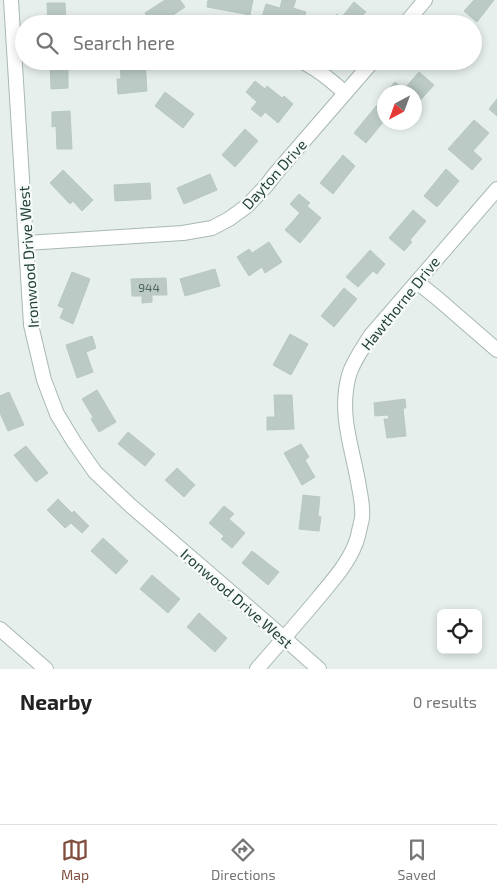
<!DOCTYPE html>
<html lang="en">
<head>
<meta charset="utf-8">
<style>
  body { margin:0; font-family:"Exo 2",sans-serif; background:#f6f6f6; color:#222 }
  .controls { position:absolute; right:15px; bottom:15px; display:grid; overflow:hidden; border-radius:8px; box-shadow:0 2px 8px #0003 }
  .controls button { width:45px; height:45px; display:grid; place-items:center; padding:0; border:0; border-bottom:1px solid #e0e0e0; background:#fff; color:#222; font:25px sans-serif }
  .compass { position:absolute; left:377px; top:85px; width:45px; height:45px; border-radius:50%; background:#fff; box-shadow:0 2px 8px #0003; rotate:221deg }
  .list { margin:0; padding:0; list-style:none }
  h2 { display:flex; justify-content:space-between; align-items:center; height:65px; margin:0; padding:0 20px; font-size:21px }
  h2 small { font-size:16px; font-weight:400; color:#767676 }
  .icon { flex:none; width:28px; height:28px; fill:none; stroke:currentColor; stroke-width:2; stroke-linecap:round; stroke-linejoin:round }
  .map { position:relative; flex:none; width:497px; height:669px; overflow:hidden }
  .search { position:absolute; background:#fff; box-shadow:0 2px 8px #0003; left:15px; right:15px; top:15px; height:55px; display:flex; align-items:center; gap:12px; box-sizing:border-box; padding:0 18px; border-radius:28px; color:#767676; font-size:19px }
  .sheet { height:155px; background:#fff }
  nav { display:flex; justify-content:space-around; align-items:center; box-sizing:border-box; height:70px; border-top:1px solid #e0e0e0; background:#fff; font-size:14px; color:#767676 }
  nav a { display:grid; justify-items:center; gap:2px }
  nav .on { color:#804e3d }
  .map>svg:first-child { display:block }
  .building { fill:#bbcac4; stroke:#b8c9c2 }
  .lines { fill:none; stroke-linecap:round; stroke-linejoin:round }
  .street-casing { stroke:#a8b8b2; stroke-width:16 }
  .street { stroke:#fff; stroke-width:14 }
  .labels { text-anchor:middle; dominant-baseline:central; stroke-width:4.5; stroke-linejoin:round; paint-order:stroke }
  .number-label { font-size:12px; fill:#4a645c }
  .street-label { font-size:15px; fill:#24423a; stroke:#f7fbf9 }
</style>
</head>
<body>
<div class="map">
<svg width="497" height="669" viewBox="0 0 497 669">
  <rect width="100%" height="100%" fill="#e6efeb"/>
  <g class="building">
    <path d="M165,0h15l5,7 -25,17h-8l-7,-11z"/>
    <path d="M208,0h45l-3,15 -43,-8z"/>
    <path d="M282,0h14l-3,8 13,4 -3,12 -12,-1v1h-16l1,-3 -14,-4 4,-13 14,4z"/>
    <path d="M474,0h20l-17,22 -13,-11z"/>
    <path d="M354,2l12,10 -6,6 3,3 -2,3h-25l-4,-4 5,-6 4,4z"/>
    <path d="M47,3h18l1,21h-18z"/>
    <path d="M50,61h18v27l-17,1z"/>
    <path d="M128,61h17l2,30 -29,3 -1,-15h4l-1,-16h8z"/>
    <path d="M419,72l15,13 -20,22v-15h-28l9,-10 9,7z"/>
    <path d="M255,81l10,8 2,-3 15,12 2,-2 9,8 -15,19 -13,-11 -4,5 -10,-8 6,-7 -11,-10z"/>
    <path d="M165,92l29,22 -11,14 -28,-22z"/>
    <path d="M497,99v17l-8,-7z"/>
    <path d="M377,105l7,6v10l-18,22 -12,-10z"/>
    <path d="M70,111l2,38h-15l-1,-23 -4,1v-15z"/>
    <path d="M474,120l15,13 -16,18 9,8 -10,11 -24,-21z"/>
    <path d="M245,129l13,12 -23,26 -13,-12z"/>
    <path d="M343,155l12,11 -22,28 -13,-11z"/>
    <path d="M446,169l13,12 -22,26 -13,-11z"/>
    <path d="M63,170l30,30 -11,11 -9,-10 -3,3 -20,-21z"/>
    <path d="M210,174l7,16 -33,14 -7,-16z"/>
    <path d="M150,183l1,16 -36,2 -1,-16z"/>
    <path d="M299,194l11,9 -3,3 14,12 -21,25 -15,-13 15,-17 -10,-9z"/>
    <path d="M413,210l13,11 -16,19 2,2 -8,9 -15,-13z"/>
    <path d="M269,242l13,20 -17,11 -3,-6 -13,9 -12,-19 12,-8 3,4z"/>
    <path d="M370,250l15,14 -8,10 -4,-3 -15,16 -12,-10z"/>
    <path d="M215,269l5,17 -35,10 -5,-17z"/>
    <path d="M72,272l18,7 -17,45 -13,-6 4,-10 -6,-2z"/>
    <path d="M166,278l1,17h-15v7l-10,1v-7h-10l-1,-17z"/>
    <path d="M344,288l13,11 -23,28 -13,-11z"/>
    <path d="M290,334l18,10 -17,31 -18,-10z"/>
    <path d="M92,336l4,12 -10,4 7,20 -16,6 -11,-33z"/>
    <path d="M97,390l19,32 -17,10 -8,-13 2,-2 -11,-18z"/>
    <path d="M9,392l15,33 -16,6 -8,-18v-17z"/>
    <path d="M274,395h18l2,34 -27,1v-13h8z"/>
    <path d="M405,399l1,9h-3l3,28 -19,2 -3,-19h5l-1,-4 -13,1 -1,-13z"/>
    <path d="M128,432l27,22 -10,12 -27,-22z"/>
    <path d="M301,444l8,13 -4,3 10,17 -13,8 -18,-32z"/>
    <path d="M26,446l22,27 -12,9 -22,-27z"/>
    <path d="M177,468l18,17 -11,12 -19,-17z"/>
    <path d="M303,495l17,2 -2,19 3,1 -2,14 -20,-2z"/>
    <path d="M58,499l14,14 2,-2 15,15 -7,7 -11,-10 -6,5 -18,-18z"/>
    <path d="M224,506l10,8 -5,5 16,14 -13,15 -11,-9 3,-3 -15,-13z"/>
    <path d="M103,538l25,23 -12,13 -25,-23z"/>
    <path d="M252,551l27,21 -11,13 -26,-22z"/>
    <path d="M152,575l28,24 -12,14 -28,-24z"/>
    <path d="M199,613l28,25 -12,14 -28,-25z"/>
  </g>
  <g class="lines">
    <g class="street-casing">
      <g id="street">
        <path d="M11,0l20,325 13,55 13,34 17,28 21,30 36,34 153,132 35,31"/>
        <path d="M405,24l20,-24"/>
        <path d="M300,61c17,7 32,20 45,32"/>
        <path d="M26,243l157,-10 29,-5 17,-9 18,-13 19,-20 10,-13 97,-112"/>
        <path d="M417,282l20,16 60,52"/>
        <path d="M0,629l46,40"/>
        <path d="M257,669c21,-24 42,-48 62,-72 15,-18 33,-38 39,-61 1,-6 3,-12 4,-18 1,-10 -1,-21 -3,-31 -6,-38 -21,-72 -10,-112 4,-14 14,-27 22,-40l126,-146"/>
      </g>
    </g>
    <use href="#street" class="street"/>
  </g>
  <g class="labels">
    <g class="number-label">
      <text x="149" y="287">944</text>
    </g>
    <g class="street-label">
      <text transform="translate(274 174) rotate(-48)">Dayton Drive</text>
      <text transform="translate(28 257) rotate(-94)">Ironwood Drive West</text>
      <text transform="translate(400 303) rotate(-51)">Hawthorne Drive</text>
      <text transform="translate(237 598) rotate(41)">Ironwood Drive West</text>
    </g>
  </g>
</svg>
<div class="controls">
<button><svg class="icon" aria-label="locate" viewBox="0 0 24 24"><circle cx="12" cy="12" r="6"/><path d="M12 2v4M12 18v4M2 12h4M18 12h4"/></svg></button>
</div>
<svg class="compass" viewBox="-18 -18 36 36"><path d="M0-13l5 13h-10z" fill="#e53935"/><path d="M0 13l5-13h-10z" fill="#767676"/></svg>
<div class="search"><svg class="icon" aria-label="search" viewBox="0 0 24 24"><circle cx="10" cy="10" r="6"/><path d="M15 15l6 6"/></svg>Search here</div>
</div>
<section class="sheet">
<h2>Nearby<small>0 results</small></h2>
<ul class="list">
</ul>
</section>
<nav>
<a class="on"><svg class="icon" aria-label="map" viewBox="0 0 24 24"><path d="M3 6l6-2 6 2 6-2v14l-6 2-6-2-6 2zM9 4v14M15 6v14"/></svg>Map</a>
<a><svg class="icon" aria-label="directions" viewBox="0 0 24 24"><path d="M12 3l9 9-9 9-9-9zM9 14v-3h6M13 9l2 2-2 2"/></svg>Directions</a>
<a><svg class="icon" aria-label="saved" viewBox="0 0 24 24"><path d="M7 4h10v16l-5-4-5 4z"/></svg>Saved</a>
</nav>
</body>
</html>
